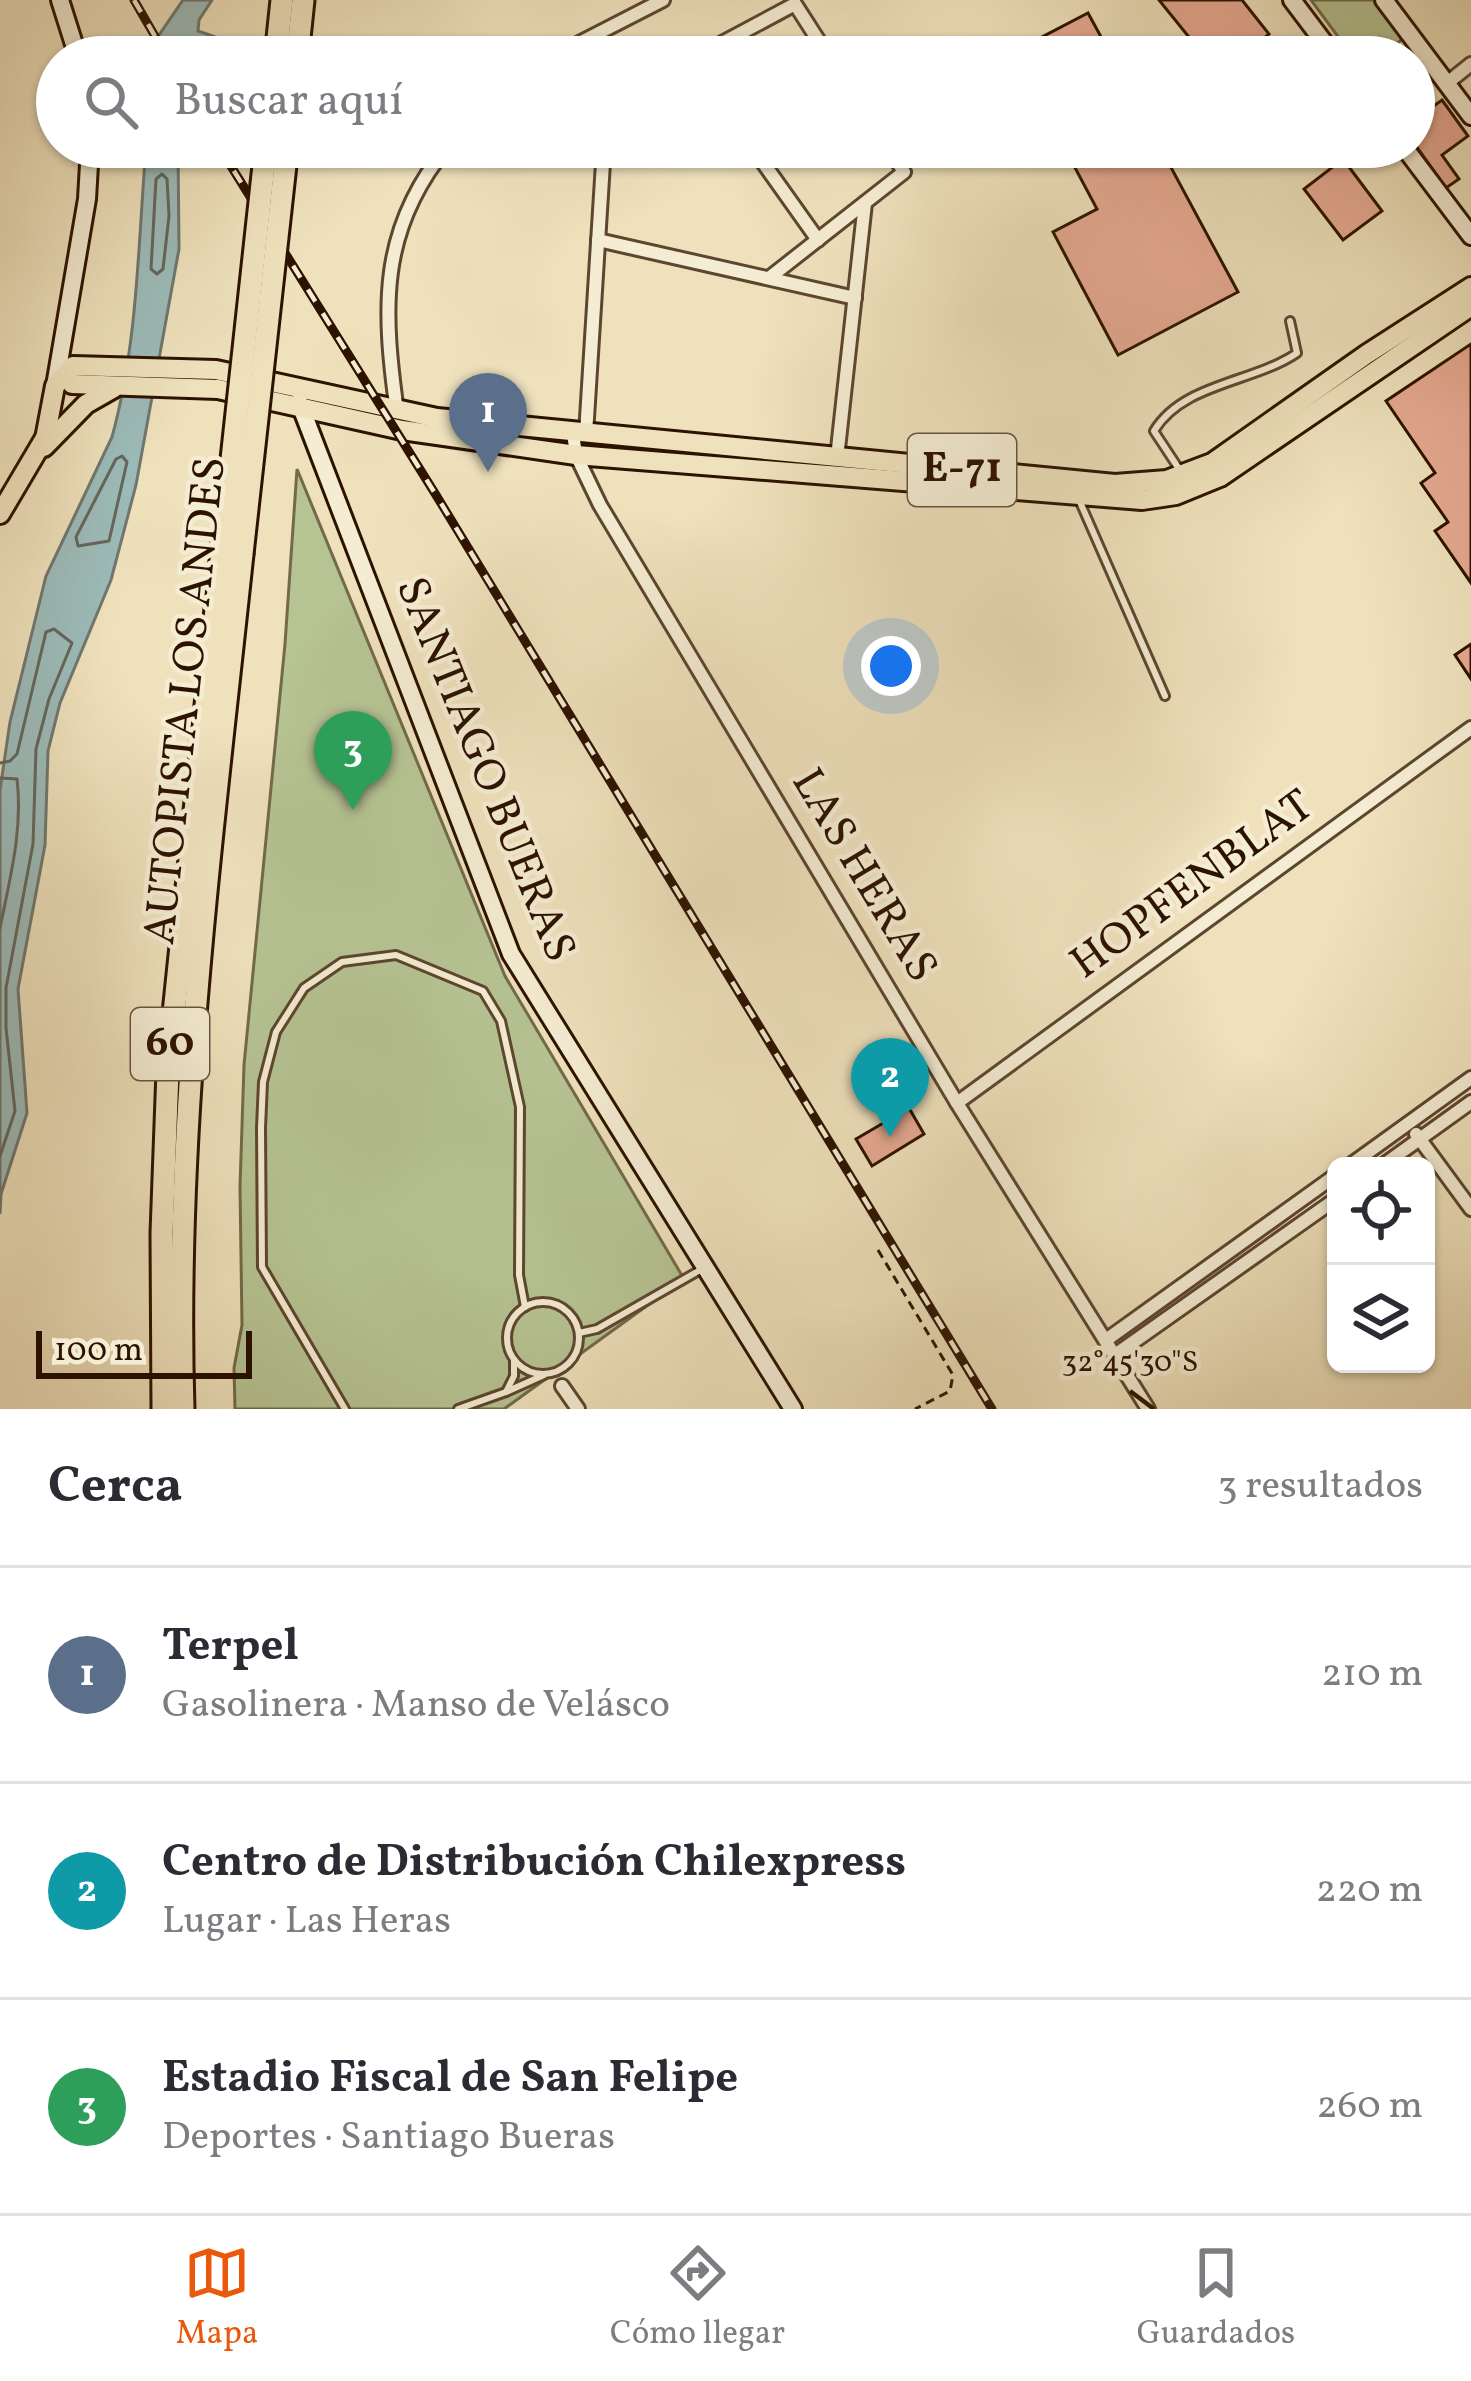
<!DOCTYPE html>
<html lang="es">
<head>
<meta charset="utf-8">
<style>
  body { margin:0; font-family:Vollkorn,serif; background:#f7f7f7; color:#2b2b33 }
  .controls { position:absolute; right:36px; bottom:36px; display:grid; overflow:hidden; border-radius:18px; box-shadow:0 3px 9px #0004 }
  .controls button { width:108px; height:108px; display:grid; place-items:center; padding:0; border:0; border-bottom:3px solid #e1e1e2; background:#fff; color:#2b2b33; font:60px sans-serif }
  .scale { position:absolute; left:36px; bottom:30px; width:216px; box-sizing:border-box; padding-left:12px; border:6px solid #2d1200; border-top:0; font-size:33px; line-height:42px; white-space:nowrap; color:#2d1200; -webkit-text-stroke:9px #f4ecd3; paint-order:stroke }
  .you { position:absolute; left:891px; top:666px; width:42px; height:42px; margin:-30px; border:9px solid #fff; border-radius:50%; background:#1a73e8; box-shadow:0 0 0 18px #1a73e833 }
  .badge { display:grid; place-items:center; width:78px; height:78px; border-radius:50%; background:#ea580c; color:#fff; font-size:39px; font-weight:700 }
  .pin { position:absolute; translate:-50% -99px; filter:drop-shadow(0 3px 6px #0008) }
  .pin::after { content:''; position:absolute; top:63px; width:42px; height:36px; background:inherit; clip-path:polygon(0 0,100% 0,50% 100%) }
  .list { margin:0; padding:0; list-style:none }
  h2 { display:flex; justify-content:space-between; align-items:center; height:156px; margin:0; padding:0 48px; font-size:51px }
  h2 small { font-size:39px; font-weight:400; color:#7c7c81 }
  .list li { display:grid; grid-template-columns:78px 1fr auto; gap:36px; align-items:center; box-sizing:border-box; height:216px; padding:0 48px; border-top:3px solid #e1e1e2 }
  .list b { display:block; font-size:45px; white-space:nowrap }
  .list p { margin:0; font-size:39px; white-space:nowrap; color:#7c7c81 }
  .list em { font-size:39px; font-style:normal; color:#7c7c81 }
  .icon { flex:none; width:66px; height:66px; fill:none; stroke:currentColor; stroke-width:2; stroke-linecap:round; stroke-linejoin:round }
  .map { position:relative; flex:none; width:1471px; height:1409px; overflow:hidden }
  .search { position:absolute; background:#fff; box-shadow:0 3px 9px #0004; left:36px; right:36px; top:36px; height:132px; display:flex; align-items:center; gap:30px; box-sizing:border-box; padding:0 42px; border-radius:66px; color:#7c7c81; font-size:45px }
  .sheet { height:804px; background:#fff }
  nav { display:flex; justify-content:space-around; align-items:center; box-sizing:border-box; height:168px; border-top:3px solid #e1e1e2; background:#fff; font-size:33px; color:#7c7c81 }
  nav a { display:grid; justify-items:center; gap:6px }
  nav .on { color:#ea580c }
  .map>svg:first-child { display:block }
  .green { fill:#b6c393; stroke:#726a4a; stroke-width:3 }
  .water { fill:#9cbbb9; stroke:#70776f; stroke-width:3 }
  .lines { fill:none; stroke-linecap:round; stroke-linejoin:round }
  .shore { stroke:#64665c; stroke-width:3 }
  .building { fill:#e5a991; stroke:#2d1200; stroke-width:3 }
  .lane-casing { stroke:#5d462f; stroke-width:12 }
  .street-casing { stroke:#5d462f; stroke-width:18 }
  .secondary-casing { stroke:#2d1200; stroke-width:22 }
  .primary-casing { stroke:#2d1200; stroke-width:24 }
  .highway-casing { stroke:#2d1200; stroke-width:27 }
  .path { stroke:#2d1200; stroke-width:3; stroke-dasharray:9 6; stroke-linecap:butt }
  .lane { stroke:#f4ecd3; stroke-width:6 }
  .street { stroke:#f4ecd3; stroke-width:12 }
  .secondary { stroke:#f4ecd3; stroke-width:16 }
  .primary { stroke:#eee1bc; stroke-width:18 }
  .highway { stroke:#eee1bc; stroke-width:21 }
  .rail-casing { stroke:#2d1200; stroke-width:9 }
  .rail { stroke:#f4ecd3; stroke-width:4.5; stroke-dasharray:14; stroke-linecap:butt }
  .highway-bridge-casing { stroke:#2d1200; stroke-width:27; stroke-linecap:butt }
  .highway-bridge { stroke:#eee1bc; stroke-width:21 }
  .ticks { fill:none; stroke:#2d1200; stroke-width:4.5 }
  .labels { text-anchor:middle; dominant-baseline:central; stroke-width:9; stroke-linejoin:round; paint-order:stroke }
  .shield { fill:#f4ecd3; stroke:#69533f; stroke-width:3 }
  .shield-label { font-size:42px; font-weight:bold; fill:#2d1200 }
  .street-label { font-size:45px; fill:#2d1200; stroke:#f4ecd3 }
  .ticks-label { font-size:30px; text-anchor:middle; fill:#2d1200; stroke:#f4ecd3; stroke-width:9; stroke-linejoin:round; paint-order:stroke }
</style>
</head>
<body>
<div class="map">
<svg width="1471" height="1409" viewBox="0 0 1471 1409">
  <rect width="100%" height="100%" fill="#eee1bc"/>
  <filter id="stains"><feTurbulence type="fractalNoise" baseFrequency=".00167" numOctaves="4"/><feColorMatrix values="0 0 0 0 .2 0 0 0 0 .09 0 0 0 0 .02 0 0 0 .5 -.17"/></filter>
  <radialGradient id="worn" r=".72"><stop offset=".6" stop-color="#630" stop-opacity="0"/><stop offset="1" stop-color="#630" stop-opacity=".3"/></radialGradient>
  <g class="green">
    <path d="M1311,0h67l27,37 -25,20h-27z"/>
    <path d="M297,469l208,507 179,303 -180,130h-269l-1,-41 8,-43 -2,-138 4,-122 41,-421z"/>
  </g>
  <g class="water">
    <path d="M183,0h29l-13,20 -1,11 29,10 7,16h-83l6,-19z"/>
    <path d="M146,147h32l1,102 -43,236 -25,95 -51,123 -12,48 -3,94 -27,144 9,124 -26,81 -1,20v-424l10,-68 36,-146 66,-139c26,-95 26,-192 34,-290z"/>
  </g>
  <g class="lines">
    <g class="shore">
      <path d="M162,174l5,5 2,37 -6,53 -6,5 -6,-5 5,-90z"/>
      <path d="M122,456l5,6 -18,79 -31,5 -2,-9 40,-78z"/>
      <path d="M0,763l10,-2 7,-7 29,-122 8,-3 18,14 -23,56 -13,50 -3,95 -27,144v40l9,83 -15,45"/>
      <path d="M0,778l17,1c6,51 -7,99 -17,149"/>
    </g>
  </g>
  <g class="building">
    <path d="M1159,0h83l27,34 -23,19 3,4h-44z"/>
    <path d="M1088,13l24,44h-96l-3,-5z"/>
    <path d="M1442,100l26,36 -26,19 17,24 -13,9 -32,-45v-23z"/>
    <path d="M1064,147h96l78,145 -120,63 -65,-123 44,-23z"/>
    <path d="M1343,159l39,52 -39,29 -39,-51z"/>
    <path d="M1471,344v239l-36,-52 13,-9 -27,-39 14,-10 -49,-72z"/>
    <path d="M1471,644v35l-16,-24z"/>
    <path d="M909,1108l15,26 -52,32 -16,-27z"/>
  </g>
  <g class="lines">
    <g class="lane-casing">
      <g id="lane">
        <path d="M1181,472l-27,-41c29,-48 99,-48 143,-78l-7,-32"/>
        <path d="M1080,502l85,194"/>
        <circle cx="543" cy="1338" r="36"/>
        <path d="M579,1333l18,-4 105,-60"/>
        <path d="M506,1392l38,-17"/>
        <path d="M345,1409l-83,-142 -1,-139 2,-46 13,-50 28,-44 38,-26 54,-7 87,36 18,30 19,86 -1,168 6,32"/>
        <path d="M458,1409l48,-17 8,-16v-15"/>
      </g>
    </g>
    <g class="street-casing">
      <g id="street">
        <path d="M552,57l111,-57"/>
        <path d="M696,57l99,-53 34,53"/>
        <path d="M1446,84l25,-20"/>
        <path d="M752,147l66,93"/>
        <path d="M598,240l257,58"/>
        <path d="M769,278l135,-106 -16,-25"/>
        <path d="M397,412c-14,-102 -19,-181 50,-265"/>
        <path d="M573,433l3,22 24,50 357,598 191,306"/>
        <path d="M586,434l18,-287"/>
        <path d="M837,458l28,-255"/>
        <path d="M957,1103l514,-375"/>
        <path d="M1416,1134l55,75"/>
        <path d="M1349,1166l122,-88"/>
        <path d="M1382,1166l89,-64"/>
        <path d="M1106,1340l230,-165"/>
        <path d="M1115,1355l221,-156"/>
        <path d="M562,1386l16,23"/>
      </g>
    </g>
    <g class="secondary-casing">
      <g id="secondary">
        <path d="M60,0l18,57"/>
        <path d="M1292,0l43,57"/>
        <path d="M1384,0l87,116"/>
        <path d="M1404,147l67,89"/>
        <path d="M55,386l32,-187 3,-52"/>
        <path d="M299,402l212,552 282,455"/>
      </g>
    </g>
    <g class="primary-casing">
      <g id="primary">
        <path d="M72,384l146,5 184,41 174,25 566,45 34,-5 44,-18 251,-171"/>
        <path d="M45,439l10,-53 18,-20 143,4 221,48 678,66 52,-4 45,-17 155,-109 104,-67"/>
        <path d="M44,447l42,-43 28,-16"/>
        <path d="M0,514l49,-83"/>
      </g>
    </g>
    <g class="highway-casing">
      <g id="highway">
        <path d="M276,57l6,-57"/>
        <path d="M297,57l6,-57"/>
        <path d="M163,1409l-1,-176 6,-162 54,-520"/>
        <path d="M183,1409c-9,-287 29,-571 59,-855"/>
      </g>
    </g>
    <path class="path" d="M878,1250l75,125 -3,16 -35,18"/>
    <use href="#lane" class="lane"/>
    <use href="#street" class="street"/>
    <use href="#secondary" class="secondary"/>
    <use href="#primary" class="primary"/>
    <use href="#highway" class="highway"/>
    <g class="rail-casing">
      <g id="rail">
        <path d="M134,0l33,57"/>
        <path d="M219,147l217,348 556,914"/>
      </g>
    </g>
    <use href="#rail" class="rail"/>
    <g class="highway-bridge-casing">
      <g id="highway-bridge">
        <path d="M222,551l44,-404"/>
        <path d="M242,554l45,-407"/>
      </g>
    </g>
    <use href="#highway-bridge" class="highway-bridge"/>
  </g>
  <path class="ticks" d="M1130,1391l24,18"/>
  <g class="labels">
    <g class="shield">
      <rect x="908" y="434" width="108" height="72" rx="9"/>
      <rect x="131" y="1008" width="78" height="72" rx="9"/>
    </g>
    <g class="shield-label">
      <text x="962" y="470">E-71</text>
      <text x="170" y="1044">60</text>
    </g>
    <g class="street-label">
      <text transform="translate(187 701) rotate(-84)">AUTOPISTA LOS ANDES</text>
      <text transform="translate(484 770) rotate(68)">SANTIAGO BUERAS</text>
      <text transform="translate(863 876) rotate(59)">LAS HERAS</text>
      <text transform="translate(1193 886) rotate(-36)">HOPFENBLAT</text>
    </g>
  </g>
  <g class="ticks-label">
    <text x="1130" y="1371">32°45'30"S</text>
  </g>
  <rect width="100%" height="100%" filter="url(#stains)"/>
  <rect width="100%" height="100%" fill="url(#worn)"/>
</svg>
<div class="controls">
<button><svg class="icon" aria-label="locate" viewBox="0 0 24 24"><circle cx="12" cy="12" r="6"/><path d="M12 2v4M12 18v4M2 12h4M18 12h4"/></svg></button>
<button><svg class="icon" aria-label="layers" viewBox="0 0 24 24"><path d="M12 4l9 5-9 5-9-5zM3 14l9 5 9-5"/></svg></button>
</div>
<div class="scale">100 m</div>
<div class="you"></div>
<div class="pin badge" style="left:488px;top:472px;background:#5c6f8a">1</div>
<div class="pin badge" style="left:890px;top:1137px;background:#0f9aa8">2</div>
<div class="pin badge" style="left:353px;top:810px;background:#2e9e5b">3</div>
<div class="search"><svg class="icon" aria-label="search" viewBox="0 0 24 24"><circle cx="10" cy="10" r="6"/><path d="M15 15l6 6"/></svg>Buscar aquí</div>
</div>
<section class="sheet">
<h2>Cerca<small>3 resultados</small></h2>
<ul class="list">
<li><span class="badge" style="background:#5c6f8a">1</span><div><b>Terpel</b><p>Gasolinera · Manso de Velásco</p></div><em>210 m</em></li>
<li><span class="badge" style="background:#0f9aa8">2</span><div><b>Centro de Distribución Chilexpress</b><p>Lugar · Las Heras</p></div><em>220 m</em></li>
<li><span class="badge" style="background:#2e9e5b">3</span><div><b>Estadio Fiscal de San Felipe</b><p>Deportes · Santiago Bueras</p></div><em>260 m</em></li>
</ul>
</section>
<nav>
<a class="on"><svg class="icon" aria-label="map" viewBox="0 0 24 24"><path d="M3 6l6-2 6 2 6-2v14l-6 2-6-2-6 2zM9 4v14M15 6v14"/></svg>Mapa</a>
<a><svg class="icon" aria-label="directions" viewBox="0 0 24 24"><path d="M12 3l9 9-9 9-9-9zM9 14v-3h6M13 9l2 2-2 2"/></svg>Cómo llegar</a>
<a><svg class="icon" aria-label="saved" viewBox="0 0 24 24"><path d="M7 4h10v16l-5-4-5 4z"/></svg>Guardados</a>
</nav>
</body>
</html>
